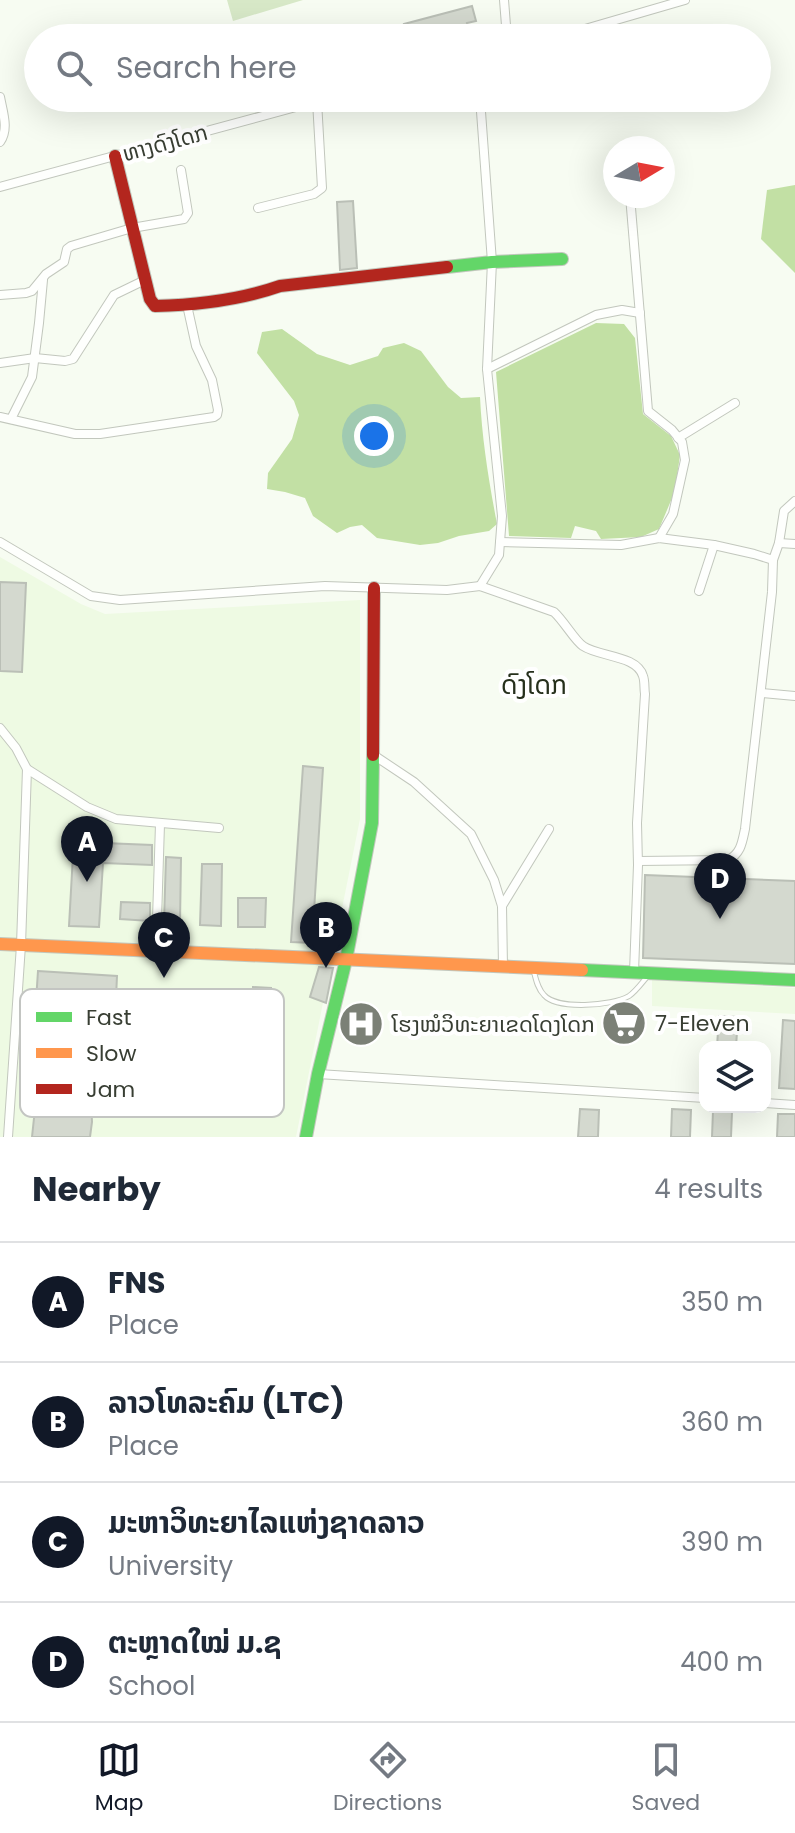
<!DOCTYPE html>
<html lang="en">
<head>
<meta charset="utf-8">
<style>
  body { margin:0; font-family:Poppins,"Noto Sans Lao",sans-serif; background:#f2f2f3; color:#1f2937 }
  .controls { position:absolute; right:24px; bottom:24px; display:grid; overflow:hidden; border-radius:16px; box-shadow:0 8px 32px #0002 }
  .controls button { width:72px; height:72px; display:grid; place-items:center; padding:0; border:0; border-bottom:2px solid #e0e1e3; background:#fff; color:#1f2937; font:40px sans-serif }
  .compass { position:absolute; left:603px; top:136px; width:72px; height:72px; border-radius:50%; background:#fff; box-shadow:0 8px 32px #0002; rotate:80deg }
  .you { position:absolute; left:374px; top:436px; width:28px; height:28px; margin:-20px; border:6px solid #fff; border-radius:50%; background:#1a73e8; box-shadow:0 0 0 12px #1a73e833 }
  .badge { display:grid; place-items:center; width:52px; height:52px; border-radius:50%; background:#111827; color:#fff; font-size:26px; font-weight:700 }
  .pin { position:absolute; translate:-50% -66px; filter:drop-shadow(0 2px 4px #0008) }
  .pin::after { content:''; position:absolute; top:42px; width:28px; height:24px; background:inherit; clip-path:polygon(0 0,100% 0,50% 100%) }
  .list { margin:0; padding:0; list-style:none }
  h2 { display:flex; justify-content:space-between; align-items:center; height:104px; margin:0; padding:0 32px; font-size:34px }
  h2 small { font-size:26px; font-weight:400; color:#747a83 }
  .list li { display:grid; grid-template-columns:52px 1fr auto; gap:24px; align-items:center; box-sizing:border-box; height:120px; padding:0 32px; border-top:2px solid #e0e1e3 }
  .list b { display:block; font-size:30px; white-space:nowrap }
  .list p { margin:0; font-size:26px; white-space:nowrap; color:#747a83 }
  .list em { font-size:26px; font-style:normal; color:#747a83 }
  .icon { flex:none; width:44px; height:44px; fill:none; stroke:currentColor; stroke-width:2; stroke-linecap:round; stroke-linejoin:round }
  .map { position:relative; flex:none; width:795px; height:1137px; overflow:hidden }
  .search { position:absolute; background:#fff; box-shadow:0 8px 32px #0002; left:24px; right:24px; top:24px; height:88px; display:flex; align-items:center; gap:20px; box-sizing:border-box; padding:0 28px; border-radius:44px; color:#747a83; font-size:30px }
  .sheet { height:584px; background:#fff }
  nav { display:flex; justify-content:space-around; align-items:center; box-sizing:border-box; height:112px; border-top:2px solid #e0e1e3; background:#fff; font-size:22px; color:#747a83 }
  nav a { display:grid; justify-items:center; gap:4px }
  nav .on { color:#111827 }
  .map>svg:first-child { display:block }
  .built { fill:#eefae3 }
  .green { fill:#d7e8c7 }
  .water { fill:#c2e0a4 }
  .building { fill:#d4d9cf; stroke:#babfb6; stroke-width:2 }
  .lines { fill:none; stroke-linecap:round; stroke-linejoin:round }
  .lane-casing { stroke:#c2c7bd; stroke-width:6 }
  .street-casing { stroke:#c2c7bd; stroke-width:10 }
  .fast-casing { stroke:#c2c7bd; stroke-width:14 }
  .slow-casing { stroke:#c2c7bd; stroke-width:14 }
  .jam-casing { stroke:#c2c7bd; stroke-width:14 }
  .lane { stroke:#fefffd; stroke-width:4 }
  .street { stroke:#fefffd; stroke-width:8 }
  .fast { stroke:#63d668; stroke-width:12 }
  .slow { stroke:#ff974d; stroke-width:12 }
  .jam { stroke:#b3261e; stroke-width:12 }
  .labels { text-anchor:middle; dominant-baseline:central; stroke-width:8; stroke-linejoin:round; paint-order:stroke }
  .street-label { font-size:22px; fill:#383e33; stroke:#fff }
  .poi-label { font-size:22px; fill:#383e33; stroke:#fff; text-anchor:start }
  .quarter-label { font-size:26px; fill:#26301c; stroke:#fff }
  .key { fill:#fff; stroke:#c3c5c2; stroke-width:2 }
  .key-label { font-size:22px; fill:#383e33 }
</style>
</head>
<body>
<div class="map">
<svg width="795" height="1137" viewBox="0 0 795 1137">
  <rect width="100%" height="100%" fill="#f7fcf2"/>
  <g class="built">
    <path d="M0,557l81,47 24,10 255,-14v219l-64,318h-296z"/>
    <path d="M652,980l143,8v26l-143,-8z"/>
  </g>
  <path class="green" d="M227,0h76l-70,21z"/>
  <g class="water">
    <path d="M795,185v88l-34,-34 6,-49z"/>
    <path d="M596,323l28,1 11,14 8,76 28,22 9,19 -5,36 -16,38 -18,8 -40,2 -5,-8 -21,-5 -4,12 -62,-2 -13,-164z"/>
    <path d="M282,329l35,25 33,11 28,-9 5,-8 21,-5 17,8 27,36 13,11 19,-1c2,43 9,85 17,127l-8,7 -30,5 -21,7 -18,2 -43,-7 -15,-13 -12,2 -13,6 -24,-17 -8,-18 -20,-6 -18,-3 1,-16 24,-34 7,-24 -5,-14 -37,-48 5,-21z"/>
  </g>
  <g class="building">
    <path d="M472,6l4,15 -9,2 3,11 -14,4h-48l-4,-14z"/>
    <path d="M353,201l4,67 -17,2 -3,-68z"/>
    <path d="M0,582l26,1 -4,89 -22,-1z"/>
    <path d="M303,766l20,2 -11,175 -21,-1z"/>
    <path d="M74,837l30,1v5l48,2v20l-49,-2 -4,64 -30,-1z"/>
    <path d="M166,857l15,1 -1,65 -16,-1z"/>
    <path d="M202,864h20l-1,62 -21,-1z"/>
    <path d="M645,875l150,6v83l-152,-6z"/>
    <path d="M238,898h28l-1,29h-27z"/>
    <path d="M121,902l29,1v18l-30,-2z"/>
    <path d="M319,967l14,1 -7,35 -16,-6z"/>
    <path d="M38,971l79,5 -2,44h3l-1,17 -14,-2 3,-30 -70,-4z"/>
    <path d="M253,987l18,1 -3,64 -31,-2 -2,29 -21,-1v-4l-24,-2 -1,12 -20,-1 1,-13 -26,-1 -1,6h-18l3,-44 20,1 -1,18 23,2v-21l-13,-1 1,-22 50,3 -1,19h-15l-1,21 24,1 1,-19 35,1z"/>
    <path d="M719,1016l19,1 -2,30h-19z"/>
    <path d="M783,1020l12,1v68l-16,-1z"/>
    <path d="M37,1090l45,2 9,7 1,23 -2,15h-58z"/>
    <path d="M580,1109l19,1 -1,27h-20z"/>
    <path d="M672,1109l19,1 -1,27h-19z"/>
    <path d="M713,1111l19,1 -1,25h-19z"/>
    <path d="M778,1114h17v23h-18z"/>
  </g>
  <g class="lines">
    <g class="lane-casing">
      <path id="lane" d="M534,972c2,8 4,17 10,23 13,15 68,11 85,1 6,-4 12,-12 17,-18"/>
    </g>
    <g class="street-casing">
      <g id="street">
        <path d="M504,0l3,38"/>
        <path d="M554,38l131,-38"/>
        <path d="M0,97c3,16 9,32 0,45"/>
        <path d="M480,98l12,164 -5,107 15,147 -3,39 -19,31"/>
        <path d="M0,187l329,-89"/>
        <path d="M630,196l18,215 24,19 10,12 3,18 -12,54 -14,24"/>
        <path d="M258,208l56,-14 8,-6 -5,-87"/>
        <path d="M0,295l26,-2 6,-2 14,-17 18,-12 3,-13 4,-3 61,-18 52,-9 4,-6 -7,-43"/>
        <path d="M0,363l35,-5 30,3 8,-2 41,-64 31,-15"/>
        <path d="M487,369l109,-54 26,-5 18,3"/>
        <path d="M0,417l75,17h25l114,-17 3,-2 1,-5 -6,-30 -16,-34 -9,-41"/>
        <path d="M11,419l21,-42 7,-54 4,-43"/>
        <path d="M678,438l57,-35"/>
        <path d="M0,542l91,54 29,4 205,-14 122,4 33,-4"/>
        <path d="M500,542l121,3 38,-7 55,7 40,9 19,6 6,-17 5,-32 11,-10"/>
        <path d="M779,543l16,1"/>
        <path d="M480,586l74,26c10,9 21,29 29,34 16,11 54,9 60,30 2,5 1,12 2,18l-8,129 1,42 -4,107"/>
        <path d="M699,591l15,-46"/>
        <path d="M761,693l34,3"/>
        <path d="M0,728l16,20 11,21 -6,176 -13,192"/>
        <path d="M372,754l42,28 57,52 23,46 8,26 1,61"/>
        <path d="M27,769l60,38 29,12 103,9"/>
        <path d="M638,861l90,-1c13,-7 14,-17 17,-31l27,-237 1,-32"/>
        <path d="M502,906l47,-77"/>
        <path d="M156,951l4,-127"/>
        <path d="M318,1074l387,24"/>
        <path d="M765,1103l30,2"/>
      </g>
    </g>
    <g class="fast-casing">
      <g id="fast">
        <path d="M447,267l45,-5 70,-3"/>
        <path d="M582,970l213,10"/>
        <path d="M306,1137l12,-63 28,-114 26,-137 1,-68"/>
      </g>
    </g>
    <g class="slow-casing">
      <path id="slow" d="M0,944l582,26"/>
    </g>
    <g class="jam-casing">
      <g id="jam">
        <path d="M115,156l35,143 5,7c42,-1 85,-6 125,-20l167,-19"/>
        <path d="M373,755l1,-167"/>
      </g>
    </g>
    <use href="#lane" class="lane"/>
    <use href="#street" class="street"/>
    <use href="#fast" class="fast"/>
    <use href="#slow" class="slow"/>
    <use href="#jam" class="jam"/>
  </g>
  <defs>
    <g id="supermarket-disc" transform="scale(2.3)"><circle r="9.5" fill="#7b8076" stroke="#fff"/><path d="M-6-5.5h2.5l.6 2H6L4.5 2H-2.5L-4.4-4H-6ZM-1.5 3.2a1.3 1.3 0 1 0 .1 0ZM3 3.2a1.3 1.3 0 1 0 .1 0Z" fill="#fff"/></g>
    <g id="hospital-disc" transform="scale(2.3)"><circle r="9.5" fill="#7b8076" stroke="#fff"/><path d="M-5-5h3v3.5h4V-5h3V5h-3V1.5h-4V5h-3Z" fill="#fff"/></g>
  </defs>
  <g fill-rule="evenodd">
    <use href="#supermarket-disc" x="624" y="1023"/>
    <use href="#hospital-disc" x="361" y="1024"/>
  </g>
  <g class="labels">
    <g class="street-label">
      <text transform="translate(165 143) rotate(-15)">ທາງດົງໂດກ</text>
    </g>
    <g class="poi-label">
      <text x="655" y="1023">7-Eleven</text>
      <text x="392" y="1024">ໂຮງໝໍວິທະຍາເຂດໂດງໂດກ</text>
    </g>
    <g class="quarter-label">
      <text x="534" y="685">ດົງໂດກ</text>
    </g>
  </g>
  <rect x="20" y="989" width="264" height="128" rx="12" class="key"/>
  <rect x="36" y="1012" width="36" height="10" fill="#63d668"/>
  <rect x="36" y="1048" width="36" height="10" fill="#ff974d"/>
  <rect x="36" y="1084" width="36" height="10" fill="#b3261e"/>
  <g class="key-label">
    <text x="86" y="1025">Fast</text>
    <text x="86" y="1061">Slow</text>
    <text x="86" y="1097">Jam</text>
  </g>
</svg>
<div class="controls">
<button><svg class="icon" aria-label="layers" viewBox="0 0 24 24"><path d="M12 4l9 5-9 5-9-5zM3 14l9 5 9-5"/></svg></button>
</div>
<svg class="compass" viewBox="-18 -18 36 36"><path d="M0-13l5 13h-10z" fill="#e53935"/><path d="M0 13l5-13h-10z" fill="#747a83"/></svg>
<div class="you"></div>
<div class="pin badge" style="left:87px;top:882px">A</div>
<div class="pin badge" style="left:326px;top:968px">B</div>
<div class="pin badge" style="left:164px;top:978px">C</div>
<div class="pin badge" style="left:720px;top:919px">D</div>
<div class="search"><svg class="icon" aria-label="search" viewBox="0 0 24 24"><circle cx="10" cy="10" r="6"/><path d="M15 15l6 6"/></svg>Search here</div>
</div>
<section class="sheet">
<h2>Nearby<small>4 results</small></h2>
<ul class="list">
<li><span class="badge">A</span><div><b>FNS</b><p>Place</p></div><em>350 m</em></li>
<li><span class="badge">B</span><div><b>ລາວໂທລະຄົມ (LTC)</b><p>Place</p></div><em>360 m</em></li>
<li><span class="badge">C</span><div><b>ມະຫາວິທະຍາໄລແຫ່ງຊາດລາວ</b><p>University</p></div><em>390 m</em></li>
<li><span class="badge">D</span><div><b>ຕະຫຼາດໃໝ່ ມ.ຊ</b><p>School</p></div><em>400 m</em></li>
</ul>
</section>
<nav>
<a class="on"><svg class="icon" aria-label="map" viewBox="0 0 24 24"><path d="M3 6l6-2 6 2 6-2v14l-6 2-6-2-6 2zM9 4v14M15 6v14"/></svg>Map</a>
<a><svg class="icon" aria-label="directions" viewBox="0 0 24 24"><path d="M12 3l9 9-9 9-9-9zM9 14v-3h6M13 9l2 2-2 2"/></svg>Directions</a>
<a><svg class="icon" aria-label="saved" viewBox="0 0 24 24"><path d="M7 4h10v16l-5-4-5 4z"/></svg>Saved</a>
</nav>
</body>
</html>
